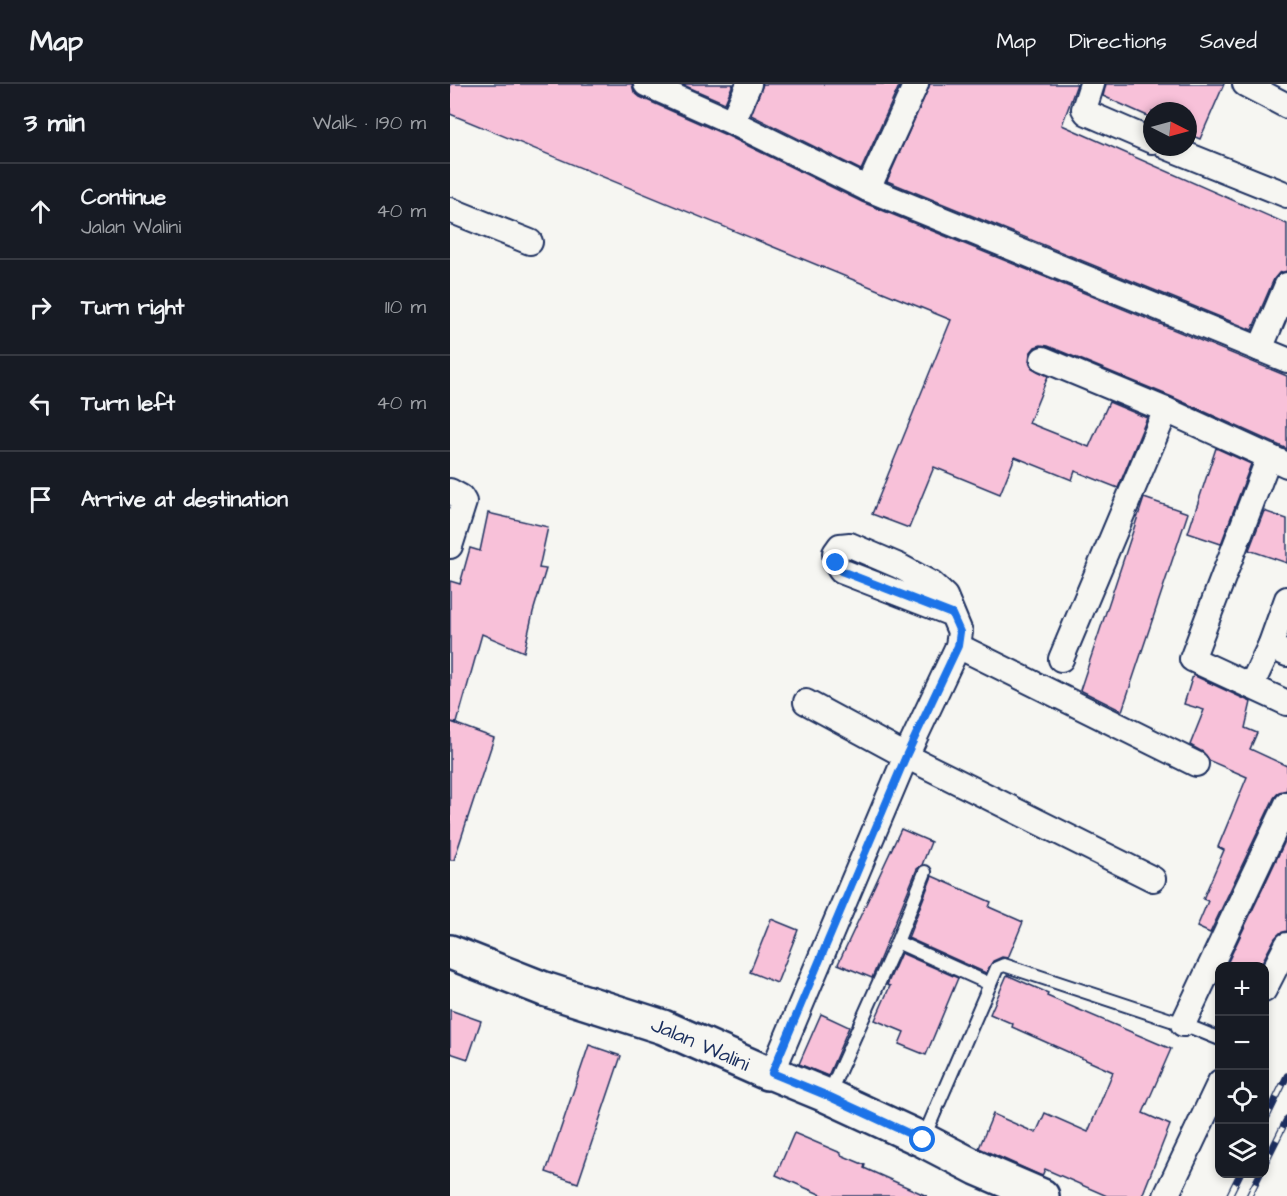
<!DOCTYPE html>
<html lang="en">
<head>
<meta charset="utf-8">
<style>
  body { margin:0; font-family:"Architects Daughter",sans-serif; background:#20242c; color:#f1f3f6 }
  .controls { position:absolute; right:18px; bottom:18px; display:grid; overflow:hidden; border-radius:12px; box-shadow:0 3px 9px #0003 }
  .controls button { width:54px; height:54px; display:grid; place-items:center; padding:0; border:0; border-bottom:2px solid #363941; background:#171b24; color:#f1f3f6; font:30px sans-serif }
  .compass { position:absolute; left:693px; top:18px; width:54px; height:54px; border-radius:50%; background:#171b24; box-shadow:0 3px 9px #0003; rotate:96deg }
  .stop { position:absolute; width:18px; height:18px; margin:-14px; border:4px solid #1a73e8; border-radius:50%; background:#fff }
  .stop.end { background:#1a73e8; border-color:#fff; box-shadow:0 2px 6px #0008 }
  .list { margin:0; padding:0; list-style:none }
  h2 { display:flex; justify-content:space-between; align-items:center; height:78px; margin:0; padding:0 24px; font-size:26px }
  h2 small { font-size:20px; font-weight:400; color:#9ea1a6 }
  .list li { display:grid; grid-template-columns:39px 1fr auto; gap:18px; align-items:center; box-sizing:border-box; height:96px; padding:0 24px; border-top:2px solid #363941 }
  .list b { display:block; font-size:22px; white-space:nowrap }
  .list p { margin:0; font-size:20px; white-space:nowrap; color:#9ea1a6 }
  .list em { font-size:20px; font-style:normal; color:#9ea1a6 }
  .icon { flex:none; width:33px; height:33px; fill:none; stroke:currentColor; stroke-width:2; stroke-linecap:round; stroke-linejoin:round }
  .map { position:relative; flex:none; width:837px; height:1112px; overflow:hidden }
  header { display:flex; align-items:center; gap:36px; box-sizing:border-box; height:84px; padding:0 30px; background:#171b24; border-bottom:2px solid #363941 }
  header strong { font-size:28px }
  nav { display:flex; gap:33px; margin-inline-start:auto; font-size:21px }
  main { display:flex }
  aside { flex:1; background:#171b24 }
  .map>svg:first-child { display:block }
  .building { fill:#f8c1d9; stroke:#1b2f5e; stroke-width:1.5 }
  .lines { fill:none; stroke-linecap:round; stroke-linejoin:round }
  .lane-casing { stroke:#1b2f5e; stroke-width:16 }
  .street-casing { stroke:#1b2f5e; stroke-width:28 }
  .secondary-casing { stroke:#1b2f5e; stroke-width:38 }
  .lane { stroke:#f6f6f2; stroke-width:12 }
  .street { stroke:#f6f6f2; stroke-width:24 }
  .secondary { stroke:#f6f6f2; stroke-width:33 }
  .rail-casing { stroke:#1b2f5e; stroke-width:7 }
  .rail { stroke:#f6f6f2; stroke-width:4.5; stroke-dasharray:14; stroke-linecap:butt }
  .route { stroke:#1a73e8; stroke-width:8 }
  .labels { text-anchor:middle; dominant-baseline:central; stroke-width:6; stroke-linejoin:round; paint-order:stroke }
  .street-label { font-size:21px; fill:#1b2f5e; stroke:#f6f6f2 }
</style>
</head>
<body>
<header>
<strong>Map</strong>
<nav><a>Map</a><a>Directions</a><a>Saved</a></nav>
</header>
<main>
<aside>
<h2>3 min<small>Walk · 190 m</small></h2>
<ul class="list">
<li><svg class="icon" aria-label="ahead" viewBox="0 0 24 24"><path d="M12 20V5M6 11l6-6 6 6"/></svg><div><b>Continue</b><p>Jalan Walini</p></div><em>40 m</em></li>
<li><svg class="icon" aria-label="right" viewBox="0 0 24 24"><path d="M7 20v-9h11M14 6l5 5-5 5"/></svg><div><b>Turn right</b></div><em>110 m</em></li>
<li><svg class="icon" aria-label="left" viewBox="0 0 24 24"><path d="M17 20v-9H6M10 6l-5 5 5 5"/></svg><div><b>Turn left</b></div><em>40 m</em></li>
<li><svg class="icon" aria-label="arrive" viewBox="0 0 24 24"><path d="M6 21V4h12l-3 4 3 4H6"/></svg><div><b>Arrive at destination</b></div></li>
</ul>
</aside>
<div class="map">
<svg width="837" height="1112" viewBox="0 0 837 1112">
  <rect width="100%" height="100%" fill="#f6f6f2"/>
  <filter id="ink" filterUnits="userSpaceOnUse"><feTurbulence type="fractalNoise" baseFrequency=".0167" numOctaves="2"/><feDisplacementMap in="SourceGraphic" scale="12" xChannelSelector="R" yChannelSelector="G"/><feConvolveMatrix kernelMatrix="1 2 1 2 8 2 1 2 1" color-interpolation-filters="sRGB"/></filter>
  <g filter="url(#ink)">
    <g class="building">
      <path d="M0,0h182l2,8 6,5 86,38 136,67 425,174v73l-115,-52 -124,-51 -7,-1 -6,2 -5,6 -1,8 3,7 16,8 -19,47 60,24 20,-45 38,16 -29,70 -43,-17 -3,9 -57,-23 -15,37 -66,-27 -25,61 -37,-14 79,-194 -501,-206z"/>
      <path d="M231,0h52l-8,19z"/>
      <path d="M313,0h137l-39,86 -110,-55z"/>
      <path d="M480,0h147l-15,41 225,99v47l-8,2 -5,6 -22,51 -365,-149z"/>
      <path d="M656,0h118l-24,55 -12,-5v-23h-36v7l-49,-22z"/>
      <path d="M766,364l35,16 -30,80 -33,-11z"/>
      <path d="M694,414l44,15 -66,198 -42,-21z"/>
      <path d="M814,427l23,8v44l-38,-13z"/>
      <path d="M38,429l60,14 -9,41 7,1 -13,43 -9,40 -42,-18 -25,89 -6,-1 43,16 -40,122h-4v-279l10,3 10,-36 10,3z"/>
      <path d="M743,591l58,27 -6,26 12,5 -7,16 37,17v24l-8,2 -5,6 -64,135 -13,-6 11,-26 -5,-2 21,-49 -6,-3 29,-70 -37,-16 -7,-9 -13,-7 14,-35 -20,-6z"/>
      <path d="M451,745l30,13 -9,23 -5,4 -45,109 -34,-14z"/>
      <path d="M837,753v94l-7,2 -5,5 -15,28h-34z"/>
      <path d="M482,792l59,26 -2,5 34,15 -15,36 -6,-1 -9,4 -7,12 -78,-35z"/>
      <path d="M321,835l27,11 -21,53 -27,-11z"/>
      <path d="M451,869l57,25 -32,77 -27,-11 5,-12 -29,-12 15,-34 -3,-1z"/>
      <path d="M557,891l41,18 -1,3 124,53 -28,64 27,12 -28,71h-35l-62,-27 -3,7 -63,-28 14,-34 43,19 9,-20 43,19 25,-60 -101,-45 1,-3 -23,-10z"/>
      <path d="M0,926l31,11 -13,38 -18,-6z"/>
      <path d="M371,930l28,13 -21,49 -29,-12z"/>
      <path d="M139,961l32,11 -43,127 -32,-11z"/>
      <path d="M344,1049l47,20v2l24,10 -1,3 63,28h-103l-48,-21z"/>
    </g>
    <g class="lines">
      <g class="lane-casing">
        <g id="lane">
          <path d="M447,858l93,42"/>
          <path d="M378,1012l69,-154 28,-70"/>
          <path d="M473,1055l74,-171 7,-3 179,59 37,15"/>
        </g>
      </g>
      <g class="street-casing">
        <g id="street">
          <path d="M196,0l86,38 136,67 419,171"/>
          <path d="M642,0l-8,25 3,4 65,28"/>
          <path d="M795,0l42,22"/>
          <path d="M282,38l17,-38"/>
          <path d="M717,63l120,48"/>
          <path d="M418,105l48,-105"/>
          <path d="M0,126l80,32"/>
          <path d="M810,265l27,-64"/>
          <path d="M593,275l123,51 121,55"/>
          <path d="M819,373l-77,202 95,44"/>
          <path d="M0,407l11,6 3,5 -14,44"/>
          <path d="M837,515l-17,47 17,8"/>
          <path d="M508,562l238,118"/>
          <path d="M611,575l105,-249"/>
          <path d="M801,602l19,-40"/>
          <path d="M356,618l100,54 247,123"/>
          <path d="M814,906l23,-45"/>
          <path d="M733,940l104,-220"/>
          <path d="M322,989l134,-317 52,-110 2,-14 -15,-36 -13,-12 -33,-18 -49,-21 -10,1 -5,7 1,10 5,8 111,43"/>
          <path d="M716,1112l54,-114"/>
        </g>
      </g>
      <g class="secondary-casing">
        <g id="secondary">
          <path id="s1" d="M0,868l94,37 119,38 104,46h5l56,23 95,44 54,28 65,28"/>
        </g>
      </g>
      <use href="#lane" class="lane"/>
      <use href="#street" class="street"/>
      <use href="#secondary" class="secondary"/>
      <g class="rail-casing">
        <g id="rail">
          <path d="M814,1039l23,-47"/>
          <path d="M814,1081l23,-46"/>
          <path d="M779,1112l11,-22"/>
          <path d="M799,1112l11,-22"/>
        </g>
      </g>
      <use href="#rail" class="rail"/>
    </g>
  </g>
  <g class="lines" filter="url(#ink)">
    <path class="route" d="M386,479l5,8 111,43 8,18 -2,14 -52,110 -134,317 56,23 95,44"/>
  </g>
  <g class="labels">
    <g class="street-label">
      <text stroke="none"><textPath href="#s1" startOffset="267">Jalan Walini</textPath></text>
    </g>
  </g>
</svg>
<div class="controls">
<button>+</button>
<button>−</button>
<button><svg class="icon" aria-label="locate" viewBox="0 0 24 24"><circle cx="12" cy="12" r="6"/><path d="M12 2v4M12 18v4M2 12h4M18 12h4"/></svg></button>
<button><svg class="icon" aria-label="layers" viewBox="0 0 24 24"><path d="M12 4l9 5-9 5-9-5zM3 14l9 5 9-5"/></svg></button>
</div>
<svg class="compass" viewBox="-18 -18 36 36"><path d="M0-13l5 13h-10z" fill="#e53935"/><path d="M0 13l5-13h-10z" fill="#9ea1a6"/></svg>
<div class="stop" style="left:473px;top:1056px"></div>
<div class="stop end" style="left:386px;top:479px"></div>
</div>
</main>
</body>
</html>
